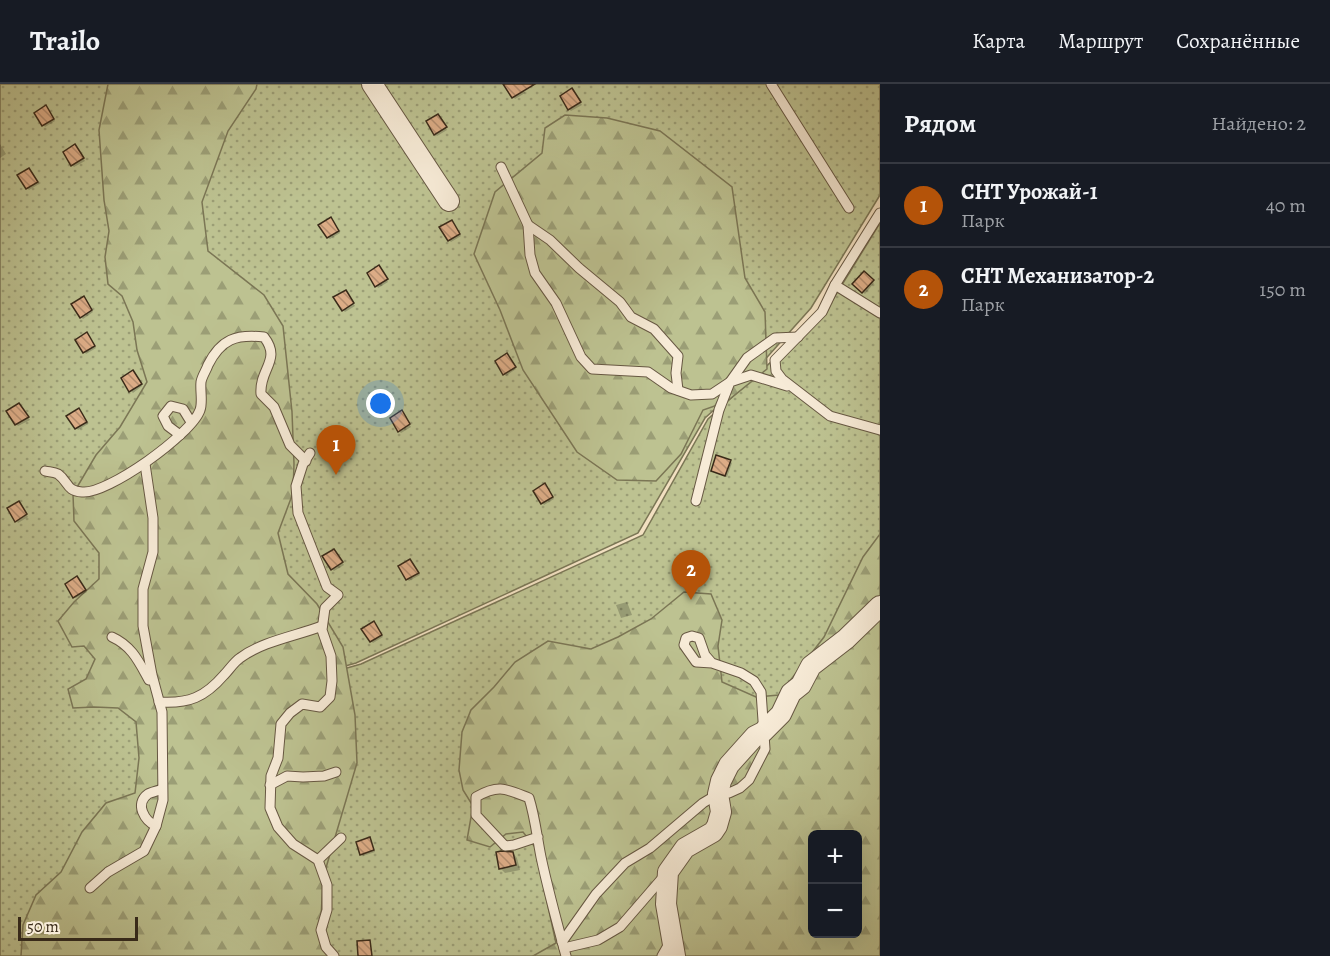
<!DOCTYPE html>
<html lang="ru">
<head>
<meta charset="utf-8">
<style>
  body { margin:0; font-family:Alegreya,serif; background:#242831; color:#f1f3f6 }
  .controls { position:absolute; right:18px; bottom:18px; display:grid; overflow:hidden; border-radius:9px; box-shadow:0 6px 24px #0002 }
  .controls button { width:54px; height:54px; display:grid; place-items:center; padding:0; border:0; border-bottom:2px solid #363941; background:#171b24; color:#f1f3f6; font:30px sans-serif }
  .scale { position:absolute; left:18px; bottom:15px; width:120px; box-sizing:border-box; padding-left:6px; border:3px solid #392a19; border-top:0; font-size:16px; line-height:21px; white-space:nowrap; color:#392a19; -webkit-text-stroke:4px #f7ebd7; paint-order:stroke }
  .you { position:absolute; left:381px; top:320px; width:21px; height:21px; margin:-15px; border:4px solid #fff; border-radius:50%; background:#1a73e8; box-shadow:0 0 0 9px #1a73e833 }
  .badge { display:grid; place-items:center; width:39px; height:39px; border-radius:50%; background:#b45309; color:#fff; font-size:20px; font-weight:700 }
  .pin { position:absolute; translate:-50% -50px; filter:drop-shadow(0 2px 3px #0008) }
  .pin::after { content:''; position:absolute; top:32px; width:21px; height:18px; background:inherit; clip-path:polygon(0 0,100% 0,50% 100%) }
  .list { margin:0; padding:0; list-style:none }
  h2 { display:flex; justify-content:space-between; align-items:center; height:78px; margin:0; padding:0 24px; font-size:26px }
  h2 small { font-size:20px; font-weight:400; color:#9ea1a6 }
  .list li { display:grid; grid-template-columns:39px 1fr auto; gap:18px; align-items:center; box-sizing:border-box; height:84px; padding:0 24px; border-top:2px solid #363941 }
  .list b { display:block; font-size:22px; white-space:nowrap }
  .list p { margin:0; font-size:20px; white-space:nowrap; color:#9ea1a6 }
  .list em { font-size:20px; font-style:normal; color:#9ea1a6 }
  .map { position:relative; flex:none; width:880px; height:872px; overflow:hidden }
  header { display:flex; align-items:center; gap:36px; box-sizing:border-box; height:84px; padding:0 30px; background:#171b24; border-bottom:2px solid #363941 }
  header strong { font-size:28px }
  nav { display:flex; gap:33px; margin-inline-start:auto; font-size:21px }
  main { display:flex }
  aside { flex:1; background:#171b24 }
  .map>svg:first-child { display:block }
  .green { fill:url(#green-dots); stroke:#7b7655; stroke-width:1.5; fill-rule:evenodd }
  .forest { fill:url(#forest-firs); stroke:#7b7655; stroke-width:1.5; fill-rule:evenodd }
  .shadow { fill:#0003 }
  .building { fill:url(#building-back-hatch); stroke:#392a19; stroke-width:1.5 }
  .lines { fill:none; stroke-linecap:round; stroke-linejoin:round }
  .service-casing { stroke:#675843; stroke-width:11 }
  .minor-casing { stroke:#675843; stroke-width:22 }
  .service { stroke:#f7ebd7; stroke-width:9 }
  .minor { stroke:#f7ebd7; stroke-width:20 }
</style>
</head>
<body>
<header>
<strong>Trailo</strong>
<nav><a>Карта</a><a>Маршрут</a><a>Сохранённые</a></nav>
</header>
<main>
<div class="map">
<svg width="880" height="872" viewBox="0 0 880 872">
  <defs>
    <pattern id="green-dots" width="8" height="8" patternUnits="userSpaceOnUse" patternTransform="scale(1.5)"><rect width="8" height="8" fill="#bdc291"/><path d="M2 2h.1M6 6h.1" fill="none" stroke="#9b9e76" stroke-width="1.8" stroke-linecap="round"/></pattern>
    <pattern id="forest-firs" width="22" height="20" patternUnits="userSpaceOnUse" patternTransform="scale(1.5)"><rect width="22" height="20" fill="#bdc291"/><path d="M5 1l3.5 6h-7zM16 11l3.5 6h-7z" fill="#9b9e76"/></pattern>
    <pattern id="building-back-hatch" width="6" height="6" patternUnits="userSpaceOnUse" patternTransform="scale(1.5)"><rect width="6" height="6" fill="#dcac86"/><path d="M-1 5l2 2M0 0l6 6M5-1l2 2" fill="none" stroke="#b38c6d"/></pattern>
  </defs>
  <rect width="100%" height="100%" fill="#f2e0c1"/>
  <filter id="stains"><feTurbulence type="fractalNoise" baseFrequency=".00333" numOctaves="4"/><feColorMatrix values="0 0 0 0 .2 0 0 0 0 .09 0 0 0 0 .02 0 0 0 .5 -.17"/></filter>
  <radialGradient id="worn" r=".72"><stop offset=".6" stop-color="#630" stop-opacity="0"/><stop offset="1" stop-color="#630" stop-opacity=".3"/></radialGradient>
  <g class="green">
    <path d="M0,0h880v111l-69,113 -68,76 -38,34 -67,115 -282,130 -72,20 -101,273h-183z"/>
    <path d="M880,139v733h-692l99,-271 74,-21 282,-129 65,-116 116,-105zM812,750h46v100h-46z"/>
  </g>
  <g class="forest">
    <path d="M108,0h149l-1,5 -28,42 -26,71 6,49 56,44 19,31 9,86 2,52 -1,29 -15,40 10,41 29,30 26,43 12,68 2,48 -34,115 -2,41 11,37h-311l2,-31 13,-30 25,-23 21,-40 24,-29 29,-10 4,-35 -3,-36 -18,-14 -24,-1 -21,1 -5,-19 18,-10 9,-20 -11,-13 -12,1 -14,-26 16,-19 25,-23v-26l-25,-32 -1,-27 23,-39 24,-28 27,-45 -10,-32 -4,-28 -11,-26 -14,-12 -3,-27 4,-26 -5,-31 -5,-70z"/>
    <path d="M565,31l42,3 53,13 72,56 13,91 20,34 2,57 -41,33 -23,8 -22,44 -25,27 -39,-1 -40,-28 -54,-82 -23,-60 -26,-56 21,-62 47,-39 3,-25z"/>
    <path d="M880,450v422h-347l23,-13 -21,-96 -12,-15 -17,2 -16,13 -23,-7 6,-34 -10,-16 -4,-20 3,-38 9,-22 23,-23 21,-25 33,-21 43,8 27,-12 33,-18 33,-27 27,2 11,26 -4,26 4,36 34,15 23,-2 45,-58 39,-80zM812,750h46v100h-46z"/>
  </g>
  <g class="shadow">
    <path d="M505,0h15l5,9 -10,6z"/>
    <path d="M574,8l8,13 -11,6 -2,-2z"/>
    <path d="M48,25l7,12 -10,6 -9,-14z"/>
    <path d="M440,33l7,13 -10,6 -9,-14z"/>
    <path d="M0,60l6,10 -6,4z"/>
    <path d="M77,64l8,13 -11,6 -2,-2z"/>
    <path d="M31,88l8,12 -10,6 -2,-2z"/>
    <path d="M332,137l8,12 -10,6 -2,-1z"/>
    <path d="M454,140l7,12 -10,6 -2,-2z"/>
    <path d="M381,185l7,13 -10,6 -1,-2z"/>
    <path d="M864,190l10,9 -9,11 -11,-10z"/>
    <path d="M347,209l8,13 -10,6 -2,-2z"/>
    <path d="M85,216l8,12 -10,7 -2,-2z"/>
    <path d="M89,252l7,12 -10,6 -9,-14z"/>
    <path d="M509,273l7,12 -10,7 -2,-2z"/>
    <path d="M135,290l7,12 -9,7 -2,-2z"/>
    <path d="M20,321l10,15 -12,6 -2,-2z"/>
    <path d="M81,328l7,12 -10,6 -9,-14z"/>
    <path d="M403,330l8,13 -10,6 -2,-2z"/>
    <path d="M730,377l2,2 -5,14 -13,-5z"/>
    <path d="M547,403l7,12 -10,6 -9,-14z"/>
    <path d="M21,421l7,12 -10,6 -9,-14z"/>
    <path d="M336,469l8,12 -10,6 -2,-2z"/>
    <path d="M412,479l8,12 -11,6 -2,-2z"/>
    <path d="M79,496l8,12 -11,6 -2,-1z"/>
    <path d="M627,518l5,13 -11,3 -5,-13z"/>
    <path d="M375,541l8,12 -10,6 -2,-2z"/>
    <path d="M370,755l5,13 -12,4 -1,-2z"/>
    <path d="M513,769l4,5 3,12 -15,3 -5,-5z"/>
  </g>
  <g class="building">
    <path d="M503,0h32l-23,14z"/>
    <path d="M572,4l9,14 -13,8 -8,-14z"/>
    <path d="M46,21l8,14 -12,7 -8,-13z"/>
    <path d="M438,30l9,13 -13,8 -8,-14z"/>
    <path d="M75,60l9,14 -13,8 -8,-14z"/>
    <path d="M29,84l9,14 -12,7 -9,-14z"/>
    <path d="M331,133l8,14 -12,7 -9,-13z"/>
    <path d="M452,136l8,14 -12,7 -9,-14z"/>
    <path d="M379,181l9,14 -13,8 -8,-14z"/>
    <path d="M864,187l10,9 -12,13 -10,-9z"/>
    <path d="M346,206l8,13 -12,8 -9,-14z"/>
    <path d="M84,212l8,14 -12,8 -9,-14z"/>
    <path d="M87,248l8,14 -12,7 -8,-13z"/>
    <path d="M507,269l9,14 -13,8 -8,-14z"/>
    <path d="M133,286l9,14 -13,8 -8,-14z"/>
    <path d="M19,319l10,14 -14,8 -9,-14z"/>
    <path d="M79,324l8,14 -12,7 -9,-13z"/>
    <path d="M402,326l8,14 -12,8 -8,-14z"/>
    <path d="M716,371l15,5 -6,16 -14,-5z"/>
    <path d="M545,399l8,14 -12,7 -8,-13z"/>
    <path d="M19,417l8,13 -12,8 -8,-14z"/>
    <path d="M334,465l9,13 -12,8 -9,-14z"/>
    <path d="M410,475l9,14 -13,7 -8,-14z"/>
    <path d="M77,492l9,14 -13,8 -8,-14z"/>
    <path d="M374,537l8,14 -12,7 -9,-13z"/>
    <path d="M370,753l4,13 -14,5 -4,-13z"/>
    <path d="M501,767l12,1 3,13 -17,4 -3,-17z"/>
    <path d="M370,856l2,16h-14l-1,-15z"/>
  </g>
  <g class="lines">
    <g class="service-casing">
      <g id="service">
        <path d="M771,0l78,124"/>
        <path d="M501,83l27,58 2,30 5,18 21,30 25,54 11,12 56,3 23,16 20,7 21,-1 18,-12 17,-24 28,-20 23,-1"/>
        <path d="M880,129l-45,72 -13,27 -47,48 1,11 6,8 48,37 50,14"/>
        <path d="M528,141l22,15 29,28 41,34 11,15 23,12 24,27 -2,17 2,17"/>
        <path d="M835,201l45,28"/>
        <path d="M180,351l-12,-9 -5,-10 8,-10 12,3 8,13"/>
        <path d="M310,369l-7,11 -7,22 2,27 29,74 11,8 -13,13 -3,22 9,26 1,25 -2,16 -10,10 -18,-3 -12,9 -9,11 -3,34 -7,18 -1,32 8,19 15,17 25,16 9,25v25l-6,20 5,17 8,9"/>
        <path d="M45,387c4,1 9,1 13,3 11,8 8,17 24,18 25,3 110,-58 118,-82 3,-8 0,-19 1,-28 1,-6 5,-11 7,-17 13,-26 28,-31 56,-28 18,23 -5,32 -3,57l13,13 16,38 16,16"/>
        <path d="M696,417l23,-91 11,-28 21,-7 36,11"/>
        <path d="M112,553c20,9 27,25 37,43"/>
        <path d="M159,618c30,2 46,-5 65,-27 5,-5 10,-13 16,-17 23,-17 56,-22 82,-32"/>
        <path d="M270,701l17,-9 16,1 21,-1 12,-4"/>
        <path d="M156,742c-11,-5 -22,-22 -8,-32 3,-2 10,-3 14,-5"/>
        <path d="M538,753l-24,8 -9,1 -29,-31v-18c23,-13 30,-8 53,1 6,19 8,39 12,59 7,33 16,66 25,99"/>
        <path d="M318,776l23,-22"/>
        <path d="M90,804l18,-16 36,-21 12,-25 7,-26 -1,-88 -10,-37 -9,-49v-37l10,-37v-34l-8,-54"/>
        <path d="M562,858l34,-48 29,-31 25,-15 53,-45 15,-9 11,-1 11,-5 9,-8 16,-31 -4,-57 -7,-11 -13,-8 -29,-10 -7,-8 -6,-17 -7,-2 -6,2 -2,7 12,17 16,1"/>
        <path d="M564,864l34,-8 22,-13 45,-52"/>
        <path d="M662,872l8,-14"/>
      </g>
    </g>
    <g class="minor-casing">
      <g id="minor">
        <path d="M372,0l77,117"/>
        <path d="M675,872l-9,-52 2,-32 17,-24 28,-16 4,-6 4,-14 -3,-18 3,-13 8,-16 26,-29 8,-4 18,-18 10,-21 10,-8 10,-19 35,-27 34,-33"/>
      </g>
    </g>
    <use href="#service" class="service"/>
    <use href="#minor" class="minor"/>
  </g>
  <rect width="100%" height="100%" filter="url(#stains)"/>
  <rect width="100%" height="100%" fill="url(#worn)"/>
</svg>
<div class="controls">
<button>+</button>
<button>−</button>
</div>
<div class="scale">50 m</div>
<div class="you"></div>
<div class="pin badge" style="left:336px;top:391px">1</div>
<div class="pin badge" style="left:691px;top:516px">2</div>
</div>
<aside>
<h2>Рядом<small>Найдено: 2</small></h2>
<ul class="list">
<li><span class="badge">1</span><div><b>СНТ Урожай-1</b><p>Парк</p></div><em>40 m</em></li>
<li><span class="badge">2</span><div><b>СНТ Механизатор-2</b><p>Парк</p></div><em>150 m</em></li>
</ul>
</aside>
</main>
</body>
</html>
